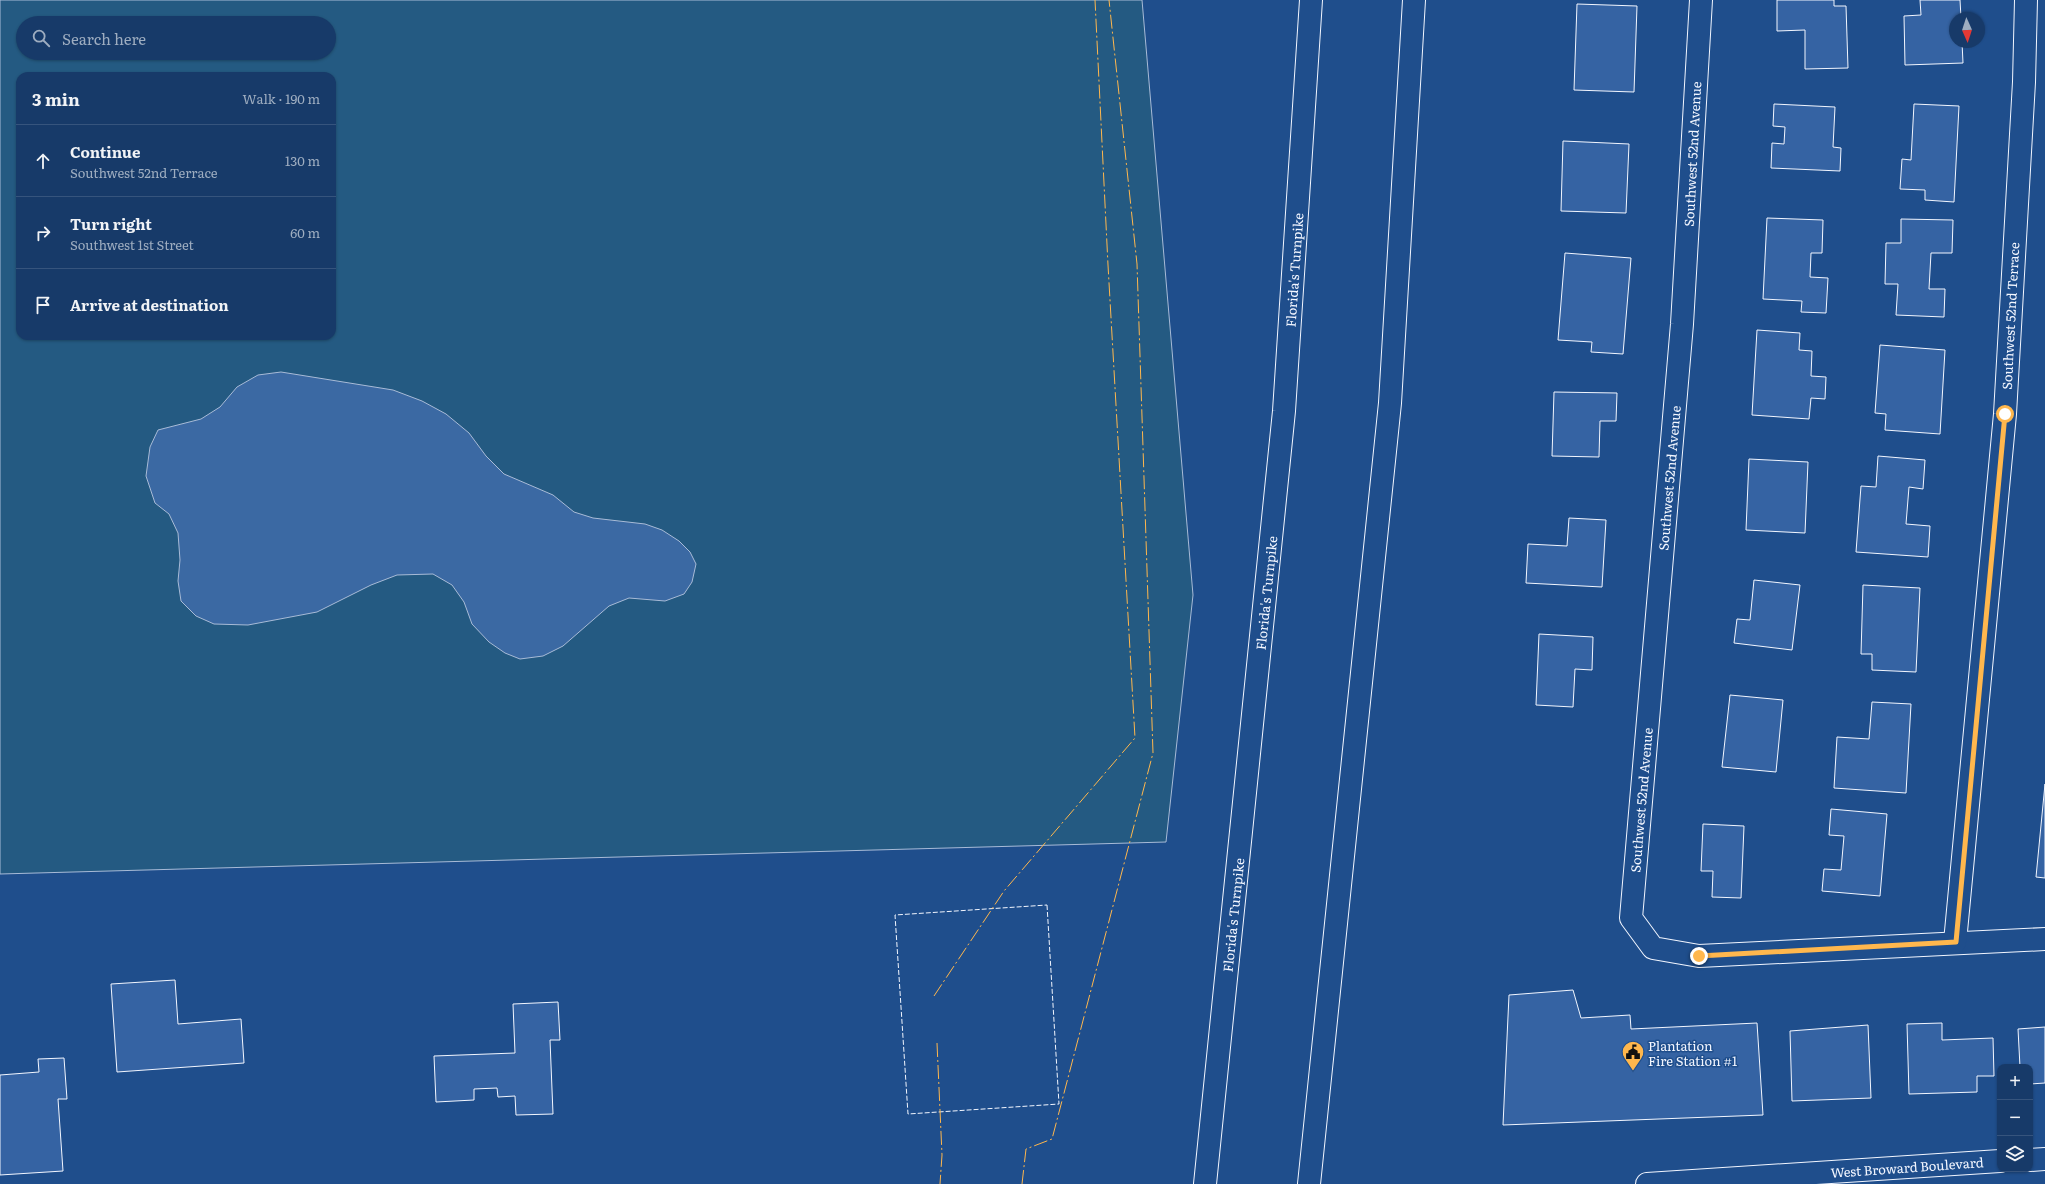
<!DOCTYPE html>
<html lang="en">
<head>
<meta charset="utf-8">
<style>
  body { margin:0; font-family:Literata,serif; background:#20416f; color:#f1f3f6 }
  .controls { position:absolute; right:12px; bottom:12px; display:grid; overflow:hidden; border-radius:8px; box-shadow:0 1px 3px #0004 }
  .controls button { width:36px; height:36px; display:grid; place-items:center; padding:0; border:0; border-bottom:1px solid #36547d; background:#173a69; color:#f1f3f6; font:20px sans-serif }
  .compass { position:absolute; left:1949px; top:12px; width:36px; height:36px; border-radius:50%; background:#173a69; box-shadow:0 1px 3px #0004; rotate:177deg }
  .stop { position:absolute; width:12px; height:12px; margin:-9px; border:3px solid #ffb74d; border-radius:50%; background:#fff }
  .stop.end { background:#ffb74d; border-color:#fff; box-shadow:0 1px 4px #0008 }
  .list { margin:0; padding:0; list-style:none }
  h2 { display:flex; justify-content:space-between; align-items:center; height:52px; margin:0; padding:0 16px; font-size:17px }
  h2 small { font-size:13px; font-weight:400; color:#9eadc0 }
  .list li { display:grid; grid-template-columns:26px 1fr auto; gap:12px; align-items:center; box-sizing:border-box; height:72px; padding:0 16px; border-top:1px solid #36547d }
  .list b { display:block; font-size:15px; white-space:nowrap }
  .list p { margin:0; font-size:13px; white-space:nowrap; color:#9eadc0 }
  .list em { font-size:13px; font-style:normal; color:#9eadc0 }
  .icon { flex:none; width:22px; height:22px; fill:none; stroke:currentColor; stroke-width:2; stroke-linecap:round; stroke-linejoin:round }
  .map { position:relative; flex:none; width:2045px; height:1184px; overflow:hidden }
  .search { position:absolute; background:#173a69; box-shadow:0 1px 3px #0004; left:16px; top:16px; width:320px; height:44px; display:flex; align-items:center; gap:10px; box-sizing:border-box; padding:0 14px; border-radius:22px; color:#9eadc0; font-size:15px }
  .panel { position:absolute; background:#173a69; box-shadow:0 1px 3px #0004; left:16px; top:72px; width:320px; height:268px; border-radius:12px }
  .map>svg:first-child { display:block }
  .green { fill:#245a82; stroke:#a8bbd7; fill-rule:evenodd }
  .water { fill:#3b69a3; stroke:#a8bbd7 }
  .building { fill:#3563a3; stroke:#f2f6ff }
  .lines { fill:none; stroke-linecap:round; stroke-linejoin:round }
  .street-casing { stroke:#f2f6ff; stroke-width:24 }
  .primary-casing { stroke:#f2f6ff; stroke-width:24 }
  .highway-casing { stroke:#f2f6ff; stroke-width:24 }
  .street { stroke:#1f4e8c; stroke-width:22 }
  .primary { stroke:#1f4e8c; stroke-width:22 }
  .highway { stroke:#1f4e8c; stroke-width:22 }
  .fence { stroke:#f2f6ff; stroke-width:1; stroke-dasharray:5 2; stroke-linecap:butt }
  .power { stroke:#ffb74d; stroke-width:1; stroke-dasharray:14 3 2 3; stroke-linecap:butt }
  .route { stroke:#ffb74d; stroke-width:5 }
  .labels { text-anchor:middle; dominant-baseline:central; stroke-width:3; stroke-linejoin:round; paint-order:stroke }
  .street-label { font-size:13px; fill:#f2f6ff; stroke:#1f4e8c }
  .poi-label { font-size:13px; fill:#f2f6ff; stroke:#1f4e8c; text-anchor:start }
</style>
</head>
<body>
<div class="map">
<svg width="2045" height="1184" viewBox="0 0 2045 1184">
  <rect width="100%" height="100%" fill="#1f4e8c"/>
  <path class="green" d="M0,0h1142l51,595 -27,247 -1166,32zM23,23h306v30h-306zM20,76h312v260h-312z"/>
  <path class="water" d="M281,372l112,18 29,11 24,13 23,19 17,23 18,18 49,21 21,17 19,6 52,6 17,6 17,11 11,11 6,12 -4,18 -8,12 -19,7 -36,-3 -20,8 -46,40 -20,10 -23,3 -15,-6 -16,-11 -17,-18 -8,-22 -12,-17 -19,-11 -36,1 -26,10 -54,27 -69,13 -34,-1 -18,-8 -15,-15 -3,-20 2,-21 -2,-27 -9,-19 -14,-11 -9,-27 4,-29 8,-17 43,-11 19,-12 17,-20 21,-12z"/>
  <g class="building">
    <path d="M1777,0h57v6h12l2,62 -43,1v-39l-28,1z"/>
    <path d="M1920,0h40l1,18h-6v24h7l1,21 -58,2 -1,-49 17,-1z"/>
    <path d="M1577,4l60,2 -3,86 -60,-2z"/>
    <path d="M1774,104l61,3 -2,40 8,1 -1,23 -69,-3 1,-25 12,1 1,-17 -12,-1z"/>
    <path d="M1914,104l45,2 -5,96 -29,-2v-10l-25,-1 2,-30 9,1z"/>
    <path d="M1563,141l66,3 -3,69 -65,-2z"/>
    <path d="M1767,218l56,2 -1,33h-11l-1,24 18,1 -2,35 -25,-1 1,-11 -39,-2z"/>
    <path d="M1901,219l52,1 -1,33h-21l-2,36h16l-1,28 -48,-2 2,-31h-13l1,-41h15z"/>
    <path d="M1565,253l66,5 -8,96 -32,-2 1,-10 -34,-2z"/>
    <path d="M1757,330l43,3 -1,17 13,1 -1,25 15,1 -1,22 -14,-1 -2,21 -57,-4z"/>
    <path d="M1880,345l65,5 -5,84 -55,-4 1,-16 -11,-1z"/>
    <path d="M1554,392l63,1 -1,28h-16l-1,36 -47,-1z"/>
    <path d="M1878,456l47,4 -2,29 -14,-2 -3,37 24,2 -2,31 -72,-5 5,-66 15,1z"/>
    <path d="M1749,459l59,3 -3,71 -59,-3z"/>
    <path d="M1569,518l37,2 -4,67 -76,-4 2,-39 39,2z"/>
    <path d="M1754,580l46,5 -8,65 -58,-7 3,-24 13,1z"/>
    <path d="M1863,585l57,3 -4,84 -44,-2v-16h-11z"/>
    <path d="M1539,634l54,3 -1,33 -17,-1 -2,38 -37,-2z"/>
    <path d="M1730,695l53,5 -7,72 -54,-5z"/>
    <path d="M1872,702l39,2 -5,89 -72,-5 3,-51 32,2z"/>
    <path d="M2045,784v94l-9,-1z"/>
    <path d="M1831,809l56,5 -7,82 -58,-5 2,-22 17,1 3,-34 -15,-1z"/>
    <path d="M1703,824l41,2 -3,72 -29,-1 1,-26h-12z"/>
    <path d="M175,980l3,44 63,-5 3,44 -127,9 -6,-88z"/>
    <path d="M1573,990l8,28 49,-3 1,14 126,-6 6,92 -260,10 6,-130z"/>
    <path d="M558,1002l2,38h-10l3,74 -37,1 -1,-19 -17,1 -1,-9 -23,1v11l-38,2 -2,-46 81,-3 -2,-49z"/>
    <path d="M1942,1023v17l51,-2 1,38h-17v16l-68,2 -2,-70z"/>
    <path d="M1868,1025l3,73 -79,3 -2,-70z"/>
    <path d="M2045,1027v56l-15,1v-17h-10l-2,-38z"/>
    <path d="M64,1058l3,41h-9l5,72 -63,4v-100l39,-3 -1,-13z"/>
  </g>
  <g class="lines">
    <g class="street-casing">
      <g id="street">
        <path d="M1701,0l-19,324 -51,594 22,30 46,8 346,-17"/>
        <path d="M1955,942l50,-528 19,-332 2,-82"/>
      </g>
    </g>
    <g class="primary-casing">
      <g id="primary">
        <path d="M2030,1160l15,-1"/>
        <path d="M1647,1184l353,-23"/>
      </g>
    </g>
    <g class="highway-casing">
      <g id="highway">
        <path d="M1205,1184l79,-773 27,-411"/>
        <path d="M1309,1184l81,-781 24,-403"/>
      </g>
    </g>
    <use href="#street" class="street"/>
    <use href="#primary" class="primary"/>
    <use href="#highway" class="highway"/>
    <path class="fence" d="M1047,905l12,199 -151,10 -13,-199z"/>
    <g class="power">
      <path d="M934,996l70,-105 131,-153 -27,-473 -13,-265"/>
      <path d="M937,1043l5,112 -2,29"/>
      <path d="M1022,1184l4,-35 26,-10 101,-386 -16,-489 -28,-264"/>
    </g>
  </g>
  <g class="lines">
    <path class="route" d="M1699,956l257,-14 49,-528"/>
  </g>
  <defs>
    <g id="civic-pin" transform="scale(1.15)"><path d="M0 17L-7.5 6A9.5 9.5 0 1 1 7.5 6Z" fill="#ffb74d" stroke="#1f4e8c"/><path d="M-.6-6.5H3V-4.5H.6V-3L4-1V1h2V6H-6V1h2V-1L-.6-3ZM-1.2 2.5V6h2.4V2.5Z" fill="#111"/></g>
  </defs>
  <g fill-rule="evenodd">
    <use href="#civic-pin" x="1633" y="1052"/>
  </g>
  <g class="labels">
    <g class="street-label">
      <text transform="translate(1692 154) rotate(-87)">Southwest 52nd Avenue</text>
      <text transform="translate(1294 270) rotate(-86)">Florida's Turnpike</text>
      <text transform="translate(2010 316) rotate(-87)">Southwest 52nd Terrace</text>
      <text transform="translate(1669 478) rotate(-85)">Southwest 52nd Avenue</text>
      <text transform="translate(1266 593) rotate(-84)">Florida's Turnpike</text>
      <text transform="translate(1641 800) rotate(-85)">Southwest 52nd Avenue</text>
      <text transform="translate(1233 915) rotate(-84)">Florida's Turnpike</text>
      <text transform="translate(1907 1167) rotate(-4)">West Broward Boulevard</text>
    </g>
    <g class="poi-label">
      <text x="1648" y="1045">Plantation<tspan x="1648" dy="15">Fire Station #1</tspan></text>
    </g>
  </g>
</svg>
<div class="controls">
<button>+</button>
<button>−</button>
<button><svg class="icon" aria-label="layers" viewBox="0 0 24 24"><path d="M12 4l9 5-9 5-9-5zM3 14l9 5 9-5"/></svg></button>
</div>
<svg class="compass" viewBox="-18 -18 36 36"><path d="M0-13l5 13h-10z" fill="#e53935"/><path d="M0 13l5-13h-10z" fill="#9eadc0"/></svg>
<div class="stop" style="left:2005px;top:414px"></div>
<div class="stop end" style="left:1699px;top:956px"></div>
<div class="search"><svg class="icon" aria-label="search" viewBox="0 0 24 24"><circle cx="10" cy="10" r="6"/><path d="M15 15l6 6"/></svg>Search here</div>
<section class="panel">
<h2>3 min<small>Walk · 190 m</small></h2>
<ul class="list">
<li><svg class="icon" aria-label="ahead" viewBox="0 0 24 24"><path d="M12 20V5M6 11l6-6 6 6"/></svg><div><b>Continue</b><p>Southwest 52nd Terrace</p></div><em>130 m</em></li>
<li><svg class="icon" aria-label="right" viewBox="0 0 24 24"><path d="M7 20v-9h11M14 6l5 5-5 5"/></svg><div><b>Turn right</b><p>Southwest 1st Street</p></div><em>60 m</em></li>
<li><svg class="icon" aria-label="arrive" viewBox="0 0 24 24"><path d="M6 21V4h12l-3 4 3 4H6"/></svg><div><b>Arrive at destination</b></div></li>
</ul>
</section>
</div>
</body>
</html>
